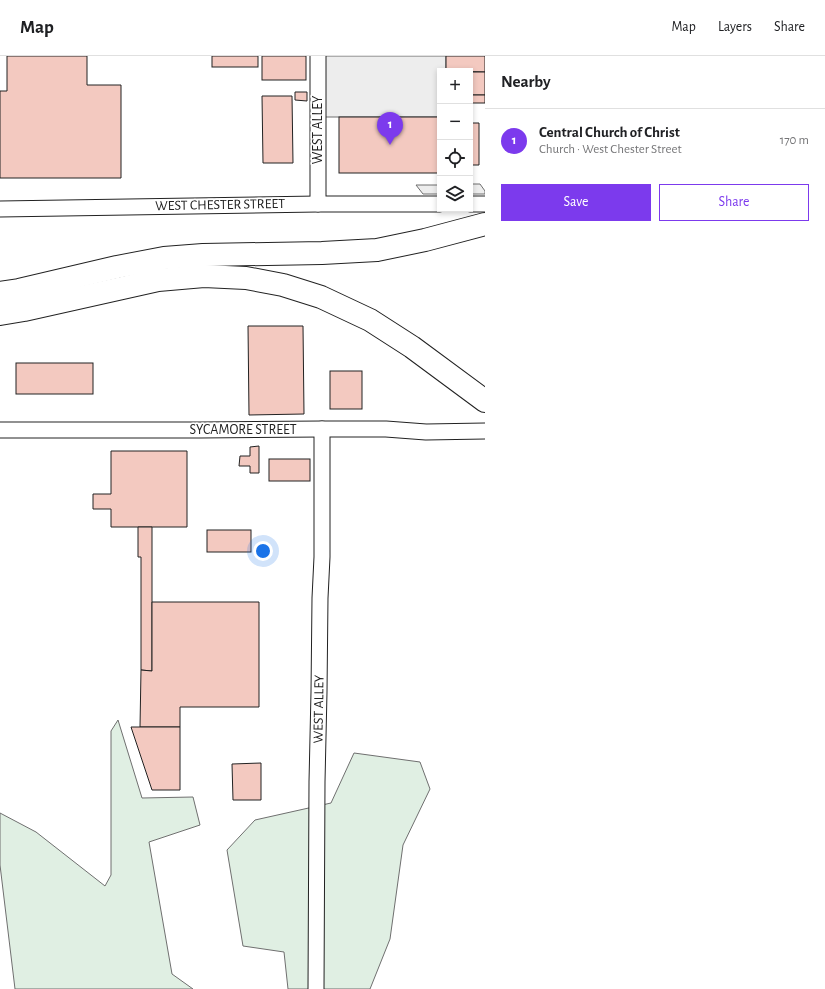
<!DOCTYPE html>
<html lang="en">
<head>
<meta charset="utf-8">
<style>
  body { margin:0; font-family:"Alegreya Sans",sans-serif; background:#f2f2f2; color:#202124 }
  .controls { position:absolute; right:12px; top:12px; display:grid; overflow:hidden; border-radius:0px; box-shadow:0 2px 6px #0003 }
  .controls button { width:36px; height:36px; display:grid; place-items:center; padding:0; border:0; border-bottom:1px solid #e0e0e0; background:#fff; color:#202124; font:20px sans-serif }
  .you { position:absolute; left:263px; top:495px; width:14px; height:14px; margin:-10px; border:3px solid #fff; border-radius:50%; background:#1a73e8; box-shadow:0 0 0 6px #1a73e833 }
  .badge { display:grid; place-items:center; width:26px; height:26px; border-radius:50%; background:#7c3aed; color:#fff; font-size:13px; font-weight:700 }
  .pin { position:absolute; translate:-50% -33px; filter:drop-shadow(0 1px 2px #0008) }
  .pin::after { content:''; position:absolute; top:21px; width:14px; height:12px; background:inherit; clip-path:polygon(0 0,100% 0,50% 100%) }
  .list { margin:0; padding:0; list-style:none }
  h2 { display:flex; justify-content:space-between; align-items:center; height:52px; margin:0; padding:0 16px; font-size:17px }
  h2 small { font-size:13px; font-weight:400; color:#757577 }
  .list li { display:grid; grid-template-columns:26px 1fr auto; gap:12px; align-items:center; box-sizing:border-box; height:64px; padding:0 16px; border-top:1px solid #e0e0e0 }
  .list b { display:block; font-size:15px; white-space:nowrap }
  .list p { margin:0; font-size:13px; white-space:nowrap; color:#757577 }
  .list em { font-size:13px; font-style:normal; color:#757577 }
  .actions { display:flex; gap:8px; padding:12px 16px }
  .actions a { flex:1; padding:9px 0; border:1px solid #7c3aed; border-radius:0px; text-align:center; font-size:14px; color:#7c3aed }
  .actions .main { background:#7c3aed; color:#fff }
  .icon { flex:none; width:22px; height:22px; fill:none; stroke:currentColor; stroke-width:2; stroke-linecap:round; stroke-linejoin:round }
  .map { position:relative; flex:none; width:485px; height:933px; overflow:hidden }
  header { display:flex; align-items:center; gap:24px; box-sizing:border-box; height:56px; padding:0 20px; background:#fff; border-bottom:1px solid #e0e0e0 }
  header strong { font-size:19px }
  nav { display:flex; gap:22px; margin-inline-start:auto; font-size:14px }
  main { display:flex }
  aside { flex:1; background:#fff }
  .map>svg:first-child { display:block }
  .green { fill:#e0efe3; stroke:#6f6f6f }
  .parking { fill:#ededed; stroke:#6f6f6f }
  .building { fill:#f3c9c0; stroke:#222 }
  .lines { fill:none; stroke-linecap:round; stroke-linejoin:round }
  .minor-casing { stroke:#222; stroke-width:17 }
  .trunk-casing { stroke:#222; stroke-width:24 }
  .minor { stroke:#fff; stroke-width:15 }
  .trunk { stroke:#fff; stroke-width:22 }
  .labels { text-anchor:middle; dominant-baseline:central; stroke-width:3; stroke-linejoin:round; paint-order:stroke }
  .street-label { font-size:14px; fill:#222; stroke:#fff }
</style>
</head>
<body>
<header>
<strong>Map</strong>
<nav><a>Map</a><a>Layers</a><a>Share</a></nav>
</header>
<main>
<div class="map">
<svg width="485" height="933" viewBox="0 0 485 933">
  <rect width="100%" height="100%" fill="#fff"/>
  <g class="green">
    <path d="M118,664l24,78 51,-1 7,28 -51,17 23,132 21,15h-178l-15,-124v-52l36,19 69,54 6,-11v-144z"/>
    <path d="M354,697l66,9 10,27 -27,56 -13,94 -20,50h-82l-4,-37 -41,-6 -16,-96 28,-30 76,-17z"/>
  </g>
  <g class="parking">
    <path d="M325,0h121v15h-6v46h-115z"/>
    <path d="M470,128h10l5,7v3h-15z"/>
    <path d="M416,129h24v9h-17z"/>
  </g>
  <g class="building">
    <path d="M7,0h80v29h34v93h-121v-87h7z"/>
    <rect x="212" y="0" width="46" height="11"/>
    <rect x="262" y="0" width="44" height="24"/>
    <path d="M446,0h39v16l-39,-1z"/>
    <rect x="470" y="16" width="15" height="23"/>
    <path d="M295,36h12v9l-12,-1z"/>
    <rect x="470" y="39" width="15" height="8"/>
    <path d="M262,40h30l1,67h-30z"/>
    <rect x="339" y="61" width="101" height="56"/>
    <path d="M470,62h1v5h8v42h-8v8h-1z"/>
    <path d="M248,270h55l1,88 -55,1z"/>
    <rect x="16" y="307" width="77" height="31"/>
    <rect x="330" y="315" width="32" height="38"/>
    <path d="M259,390v27h-9v-7h-11l1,-10h10v-9z"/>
    <path d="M111,395h76v76h-76v-18h-18v-15h18z"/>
    <rect x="269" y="403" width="41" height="22"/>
    <path d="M138,471h14v144l-11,-1v-113h-3z"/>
    <rect x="207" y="474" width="44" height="22"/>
    <path d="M152,546h107v105h-79v20h-40l1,-57 11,1z"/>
    <path d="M131,671h49v63h-28z"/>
    <path d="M261,707v37h-28l-1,-36z"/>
  </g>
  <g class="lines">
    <g class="minor-casing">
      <g id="minor">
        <path d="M318,0v148"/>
        <path d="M470,148h15"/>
        <path d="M0,153l318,-5h122"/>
        <path d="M0,374h200l122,-1h64l40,3 59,-1"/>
        <path d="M316,933l1,-207 2,-90 1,-94 2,-41v-128"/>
      </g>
    </g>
    <g class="trunk-casing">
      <g id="trunk">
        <path d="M0,237l19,-3 98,-23 47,-9 39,-3 119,-2 55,-3 48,-10 60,-16"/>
        <path d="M0,258l24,-4 134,-30 46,-4 42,2 37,7 38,12 49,23 42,27 73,54"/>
      </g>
    </g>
    <use href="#minor" class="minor"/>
    <use href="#trunk" class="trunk"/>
  </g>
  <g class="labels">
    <g class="street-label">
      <text transform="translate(318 74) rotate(-90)">WEST ALLEY</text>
      <text transform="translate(220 149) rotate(-1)">WEST CHESTER STREET</text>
      <text x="243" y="374">SYCAMORE STREET</text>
      <text transform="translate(319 653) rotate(-89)">WEST ALLEY</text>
    </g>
  </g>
</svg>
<div class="controls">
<button>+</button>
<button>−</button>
<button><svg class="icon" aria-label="locate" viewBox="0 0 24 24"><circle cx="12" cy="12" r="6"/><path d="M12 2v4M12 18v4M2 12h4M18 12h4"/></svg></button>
<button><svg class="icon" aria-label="layers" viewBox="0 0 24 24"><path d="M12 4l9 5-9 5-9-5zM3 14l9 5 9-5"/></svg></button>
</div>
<div class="you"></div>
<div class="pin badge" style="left:390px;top:89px">1</div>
</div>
<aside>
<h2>Nearby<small></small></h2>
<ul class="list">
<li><span class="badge">1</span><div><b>Central Church of Christ</b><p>Church · West Chester Street</p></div><em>170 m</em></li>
</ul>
<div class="actions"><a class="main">Save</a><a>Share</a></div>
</aside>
</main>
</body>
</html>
